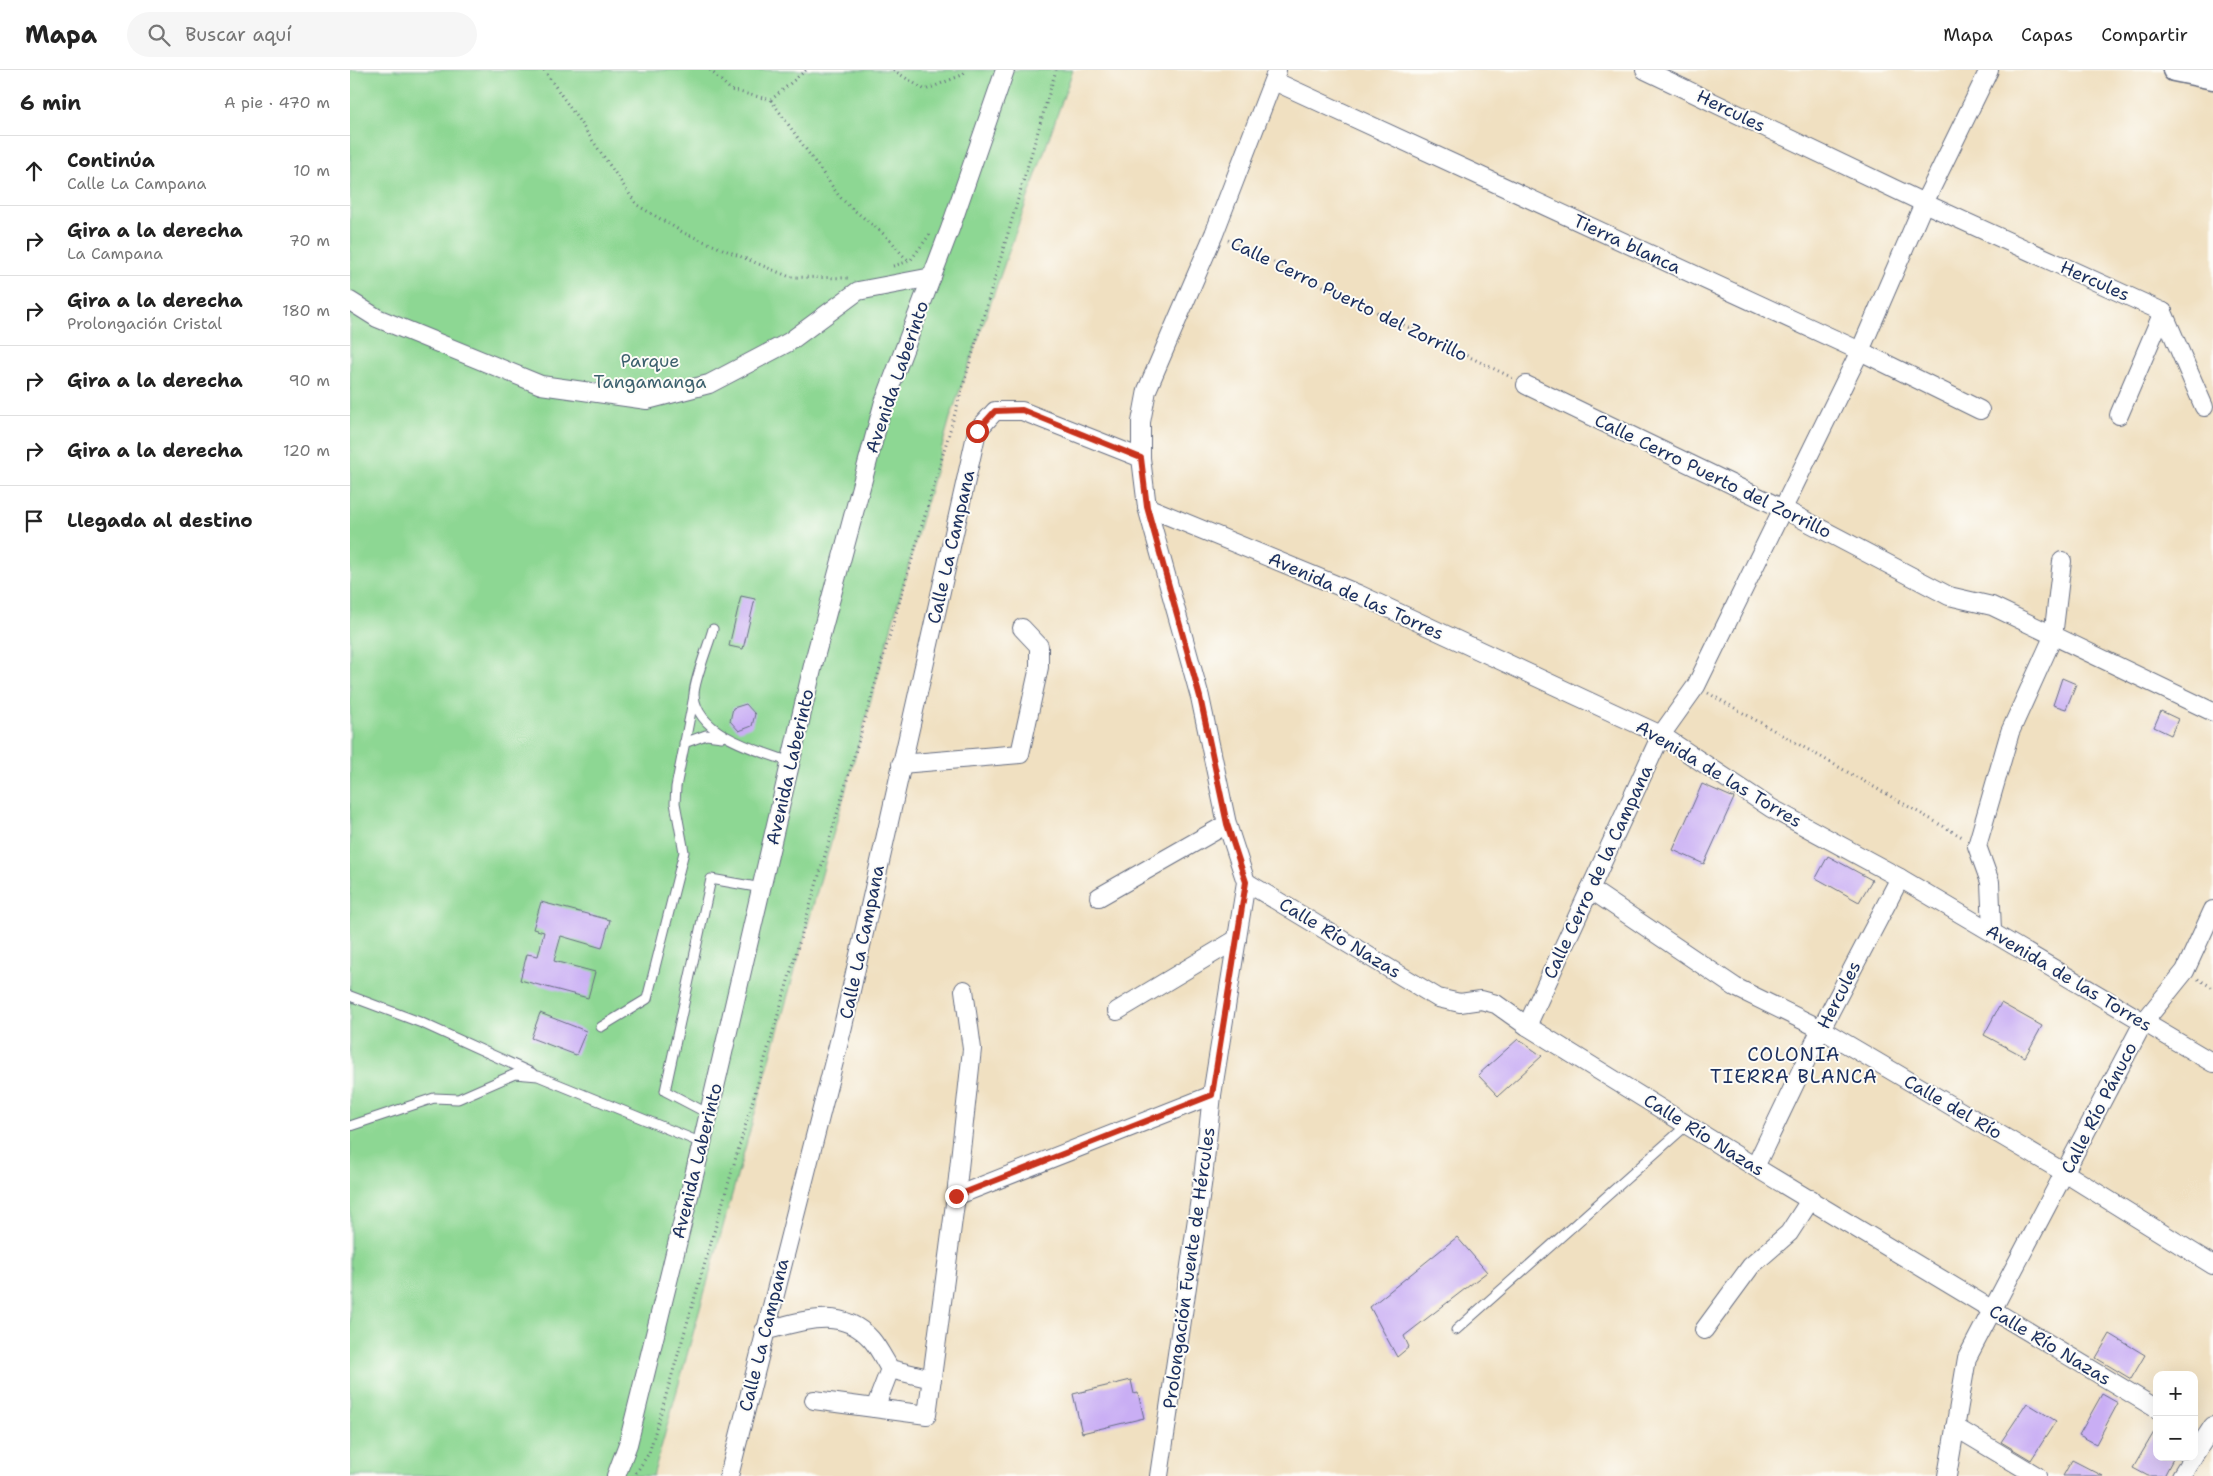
<!DOCTYPE html>
<html lang="es">
<head>
<meta charset="utf-8">
<style>
  body { margin:0; font-family:"Shantell Sans",sans-serif; background:#f6f6f6; color:#222 }
  .controls { position:absolute; right:15px; bottom:15px; display:grid; overflow:hidden; border-radius:10px; box-shadow:0 5px 20px #0002 }
  .controls button { width:45px; height:45px; display:grid; place-items:center; padding:0; border:0; border-bottom:1px solid #e0e0e0; background:#fff; color:#222; font:25px sans-serif }
  .stop { position:absolute; width:15px; height:15px; margin:-11px; border:4px solid #c8321e; border-radius:50%; background:#fff }
  .stop.end { background:#c8321e; border-color:#fff; box-shadow:0 1px 5px #0008 }
  .list { margin:0; padding:0; list-style:none }
  h2 { display:flex; justify-content:space-between; align-items:center; height:65px; margin:0; padding:0 20px; font-size:21px }
  h2 small { font-size:16px; font-weight:400; color:#767676 }
  .list li { display:grid; grid-template-columns:32px 1fr auto; gap:15px; align-items:center; box-sizing:border-box; height:70px; padding:0 20px; border-top:1px solid #e0e0e0 }
  .list b { display:block; font-size:19px; white-space:nowrap }
  .list p { margin:0; font-size:16px; white-space:nowrap; color:#767676 }
  .list em { font-size:16px; font-style:normal; color:#767676 }
  .icon { flex:none; width:28px; height:28px; fill:none; stroke:currentColor; stroke-width:2; stroke-linecap:round; stroke-linejoin:round }
  .map { position:relative; flex:none; width:1863px; height:1406px; overflow:hidden }
  header { display:flex; align-items:center; gap:30px; box-sizing:border-box; height:70px; padding:0 25px; background:#fff; border-bottom:1px solid #e0e0e0 }
  header strong { font-size:24px }
  nav { display:flex; gap:28px; margin-inline-start:auto; font-size:18px }
  .search { width:350px; height:45px; background:#f6f6f6; display:flex; align-items:center; gap:12px; box-sizing:border-box; padding:0 18px; border-radius:28px; color:#767676; font-size:19px }
  main { display:flex }
  aside { flex:1; background:#fff }
  .map>svg:first-child { display:block }
  .green { fill:#8dd793; stroke:#548378 }
  .building { fill:#c9aef4 }
  .lines { fill:none; stroke-linecap:round; stroke-linejoin:round }
  .service-casing { stroke:#666d81; stroke-width:11 }
  .minor-casing { stroke:#666d81; stroke-width:20 }
  .tertiary-casing { stroke:#666d81; stroke-width:25 }
  .path { stroke:#666d81; stroke-width:3; stroke-dasharray:1 4; stroke-linecap:butt }
  .service { stroke:#fff; stroke-width:9 }
  .minor { stroke:#fff; stroke-width:18 }
  .tertiary { stroke:#fff; stroke-width:22 }
  .route { stroke:#c8321e; stroke-width:6 }
  .labels { text-anchor:middle; dominant-baseline:central; stroke-width:4; stroke-linejoin:round; paint-order:stroke }
  .street-label { font-size:18px; fill:#1b2f5e; stroke:#fdfcf7 }
  .park-label { font-size:18px; fill:#3d616e; stroke:#fdfcf7 }
  .neighbourhood-label { font-size:19px; letter-spacing:1px; fill:#1b2f5e; stroke:#fdfcf7 }
</style>
</head>
<body>
<header>
<strong>Mapa</strong>
<div class="search"><svg class="icon" aria-label="search" viewBox="0 0 24 24"><circle cx="10" cy="10" r="6"/><path d="M15 15l6 6"/></svg>Buscar aquí</div>
<nav><a>Mapa</a><a>Capas</a><a>Compartir</a></nav>
</header>
<main>
<aside>
<h2>6 min<small>A pie · 470 m</small></h2>
<ul class="list">
<li><svg class="icon" aria-label="ahead" viewBox="0 0 24 24"><path d="M12 20V5M6 11l6-6 6 6"/></svg><div><b>Continúa</b><p>Calle La Campana</p></div><em>10 m</em></li>
<li><svg class="icon" aria-label="right" viewBox="0 0 24 24"><path d="M7 20v-9h11M14 6l5 5-5 5"/></svg><div><b>Gira a la derecha</b><p>La Campana</p></div><em>70 m</em></li>
<li><svg class="icon" aria-label="right" viewBox="0 0 24 24"><path d="M7 20v-9h11M14 6l5 5-5 5"/></svg><div><b>Gira a la derecha</b><p>Prolongación Cristal</p></div><em>180 m</em></li>
<li><svg class="icon" aria-label="right" viewBox="0 0 24 24"><path d="M7 20v-9h11M14 6l5 5-5 5"/></svg><div><b>Gira a la derecha</b></div><em>90 m</em></li>
<li><svg class="icon" aria-label="right" viewBox="0 0 24 24"><path d="M7 20v-9h11M14 6l5 5-5 5"/></svg><div><b>Gira a la derecha</b></div><em>120 m</em></li>
<li><svg class="icon" aria-label="arrive" viewBox="0 0 24 24"><path d="M6 21V4h12l-3 4 3 4H6"/></svg><div><b>Llegada al destino</b></div></li>
</ul>
</aside>
<div class="map">
<svg width="1863" height="1406" viewBox="0 0 1863 1406">
  <rect width="100%" height="100%" fill="#fdfcf7"/>
  <filter id="ink" filterUnits="userSpaceOnUse"><feTurbulence type="fractalNoise" baseFrequency=".02" numOctaves="2"/><feDisplacementMap in="SourceGraphic" scale="10" xChannelSelector="R" yChannelSelector="G"/><feConvolveMatrix kernelMatrix="1 2 1 2 8 2 1 2 1" color-interpolation-filters="sRGB"/></filter>
  <filter id="wash" filterUnits="userSpaceOnUse"><feTurbulence type="fractalNoise" baseFrequency=".0096" numOctaves="4" result="noise"/><feDisplacementMap in="SourceGraphic" scale="20" xChannelSelector="R" yChannelSelector="G"/><feGaussianBlur stdDeviation="1.12" result="paint"/><feColorMatrix in="noise" values="0 0 0 0 0 0 0 0 0 0 0 0 0 0 0 0 0 1.4 0 .05"/><feComposite in="paint" operator="in"/></filter>
  <g filter="url(#wash)">
    <rect width="100%" height="100%" fill="#f0e0c1"/>
    <path class="green" d="M0,0h723l-123,348 -297,1058h-303z"/>
    <g id="blocks">
      <g class="building">
        <path d="M391,526l14,3 -12,50 -14,-3z"/>
        <path d="M1712,608l14,6 -10,25 -13,-4z"/>
        <path d="M396,634l9,10 -3,12 -13,5 -9,-10 3,-13z"/>
        <path d="M1811,641l17,8 -7,16 -17,-8z"/>
        <path d="M1352,714l32,14 -30,66 -31,-14z"/>
        <path d="M1478,786l44,24 -13,22 -43,-24z"/>
        <path d="M191,832l69,18 -8,28 -41,-12 -7,25 41,11 -7,26 -68,-18 7,-26 11,2 6,-24 -11,-3z"/>
        <path d="M1651,933l41,23 -17,31 -41,-22z"/>
        <path d="M190,943l46,18 -10,24 -45,-17z"/>
        <path d="M1168,969l24,17 -44,40 -20,-21z"/>
        <path d="M1107,1167l30,35 -83,64 5,11 -12,10 -27,-50z"/>
        <path d="M1760,1264l35,21 -14,24 -35,-21z"/>
        <path d="M781,1310l3,14 4,-1 6,25 -62,15 -9,-39z"/>
        <path d="M1752,1324l16,9 -22,41 -17,-9z"/>
        <path d="M1677,1333l29,18 -25,39 -30,-18z"/>
        <path d="M1807,1357v30h17l-10,19h-16l-15,-8z"/>
        <path d="M1722,1390l6,3 25,13h-40z"/>
      </g>
    </g>
  </g>
  <g filter="url(#ink)">
    <use href="#blocks" fill-opacity="0" stroke="#666d81" stroke-width="1"/>
    <g class="lines">
      <g class="service-casing">
        <g id="service">
          <path d="M363,559c-4,15 -20,54 -19,67 4,40 66,55 97,66"/>
          <path d="M334,673l22,-8 16,2"/>
          <path d="M0,926l72,27 110,50"/>
          <path d="M251,957l46,-28 37,-147 -9,-49 1,-16 18,-91"/>
          <path d="M359,1044l-44,-23 46,-212 51,9"/>
          <path d="M0,1056l84,-28 24,1 57,-25 23,2 164,67"/>
          <path d="M1106,1260l231,-205"/>
        </g>
      </g>
      <g class="minor-casing">
        <g id="minor">
          <path d="M1295,0l279,133 239,109"/>
          <path d="M924,11l586,270 120,59"/>
          <path d="M0,231l27,17 164,67 106,15 62,-16 80,-42 69,-51 74,-14"/>
          <path d="M1813,242l41,95"/>
          <path d="M1176,315l257,124 166,87 43,10 221,106"/>
          <path d="M1769,345l44,-103"/>
          <path d="M797,437l211,87 303,141 110,73 129,70 313,185"/>
          <path d="M551,694l119,-10 19,-87v-21l-17,-18"/>
          <path d="M896,812l192,116 22,5 21,-3 15,4 31,22 228,141 402,242"/>
          <path d="M1240,819l145,98 86,42 244,144 148,92"/>
          <path d="M749,827l128,-73"/>
          <path d="M1642,861l-2,-49 -13,-36 33,-114 43,-95 9,-76"/>
          <path d="M767,941l120,-72"/>
          <path d="M1177,956l134,-291 35,-49 164,-335 64,-148 65,-133"/>
          <path d="M1405,1097l66,-138 79,-151"/>
          <path d="M606,1126l256,-101"/>
          <path d="M1354,1260l47,-64 38,-33 22,-34"/>
          <path d="M414,1261c37,-9 76,-26 107,8 7,8 13,20 19,30l42,10"/>
          <path d="M464,1330l113,15 29,-219 16,-147 -8,-59"/>
          <path d="M525,1338l15,-39"/>
          <path d="M1605,1357l82,49"/>
          <path d="M1844,1385l19,-29"/>
          <path d="M266,1406l12,-32 74,-301 112,-482 69,-256 67,-176 55,-159"/>
          <path d="M379,1406l114,-450 134,-595 18,-20h27l119,47"/>
          <path d="M809,1406l44,-298 9,-83 34,-213 -19,-58 -27,-127 -53,-190 -6,-49v-36l6,-32 67,-156 63,-164"/>
          <path d="M1597,1406l20,-118 176,-335 42,-52 28,-61"/>
          <path d="M1831,1406l12,-19"/>
        </g>
      </g>
      <g class="tertiary-casing">
        <path id="tertiary" d="M1824,0l39,8"/>
      </g>
      <g class="path">
        <path d="M194,0l93,135 47,28 106,44 59,1"/>
        <path d="M360,0l21,20 40,10 35,-30"/>
        <path d="M543,0l32,20 37,-15 5,-5"/>
        <path d="M421,30l68,96c15,16 33,27 49,42 8,7 13,18 22,23"/>
        <path d="M878,170l285,138"/>
        <path d="M543,196l17,-5 20,-27"/>
        <path d="M1358,623l256,145"/>
        <path d="M1848,909l15,9"/>
        <path d="M286,1403l13,-20 407,-1383"/>
      </g>
      <use href="#service" class="service"/>
      <use href="#minor" class="minor"/>
      <use href="#tertiary" class="tertiary"/>
    </g>
  </g>
  <g class="lines" filter="url(#ink)">
    <path class="route" d="M606,1126l256,-101 34,-213 -19,-58 -27,-127 -53,-190 -6,-49 -119,-48 -27,1 -18,20"/>
  </g>
  <g class="labels">
    <g class="street-label">
      <text transform="translate(1381 41) rotate(26)">Hercules</text>
      <text transform="translate(1277 174) rotate(25)">Tierra blanca</text>
      <text transform="translate(1745 211) rotate(24)">Hercules</text>
      <text transform="translate(999 229) rotate(26)">Calle Cerro Puerto del Zorrillo</text>
      <text transform="translate(547 307) rotate(-71)">Avenida Laberinto</text>
      <text transform="translate(1363 406) rotate(26)">Calle Cerro Puerto del Zorrillo</text>
      <text transform="translate(601 477) rotate(-77)">Calle La Campana</text>
      <text transform="translate(1006 526) rotate(24)">Avenida de las Torres</text>
      <text transform="translate(440 697) rotate(-77)">Avenida Laberinto</text>
      <text transform="translate(1369 704) rotate(31)">Avenida de las Torres</text>
      <text transform="translate(1248 802) rotate(-65)">Calle Cerro de la Campana</text>
      <text transform="translate(990 868) rotate(31)">Calle Río Nazas</text>
      <text transform="translate(512 872) rotate(-78)">Calle La Campana</text>
      <text transform="translate(1719 908) rotate(31)">Avenida de las Torres</text>
      <text transform="translate(1489 925) rotate(-63)">Hercules</text>
      <text transform="translate(1603 1037) rotate(30)">Calle del Río</text>
      <text transform="translate(1749 1038) rotate(-63)">Calle Río Pánuco</text>
      <text transform="translate(1354 1065) rotate(32)">Calle Río Nazas</text>
      <text transform="translate(347 1091) rotate(-76)">Avenida Laberinto</text>
      <text transform="translate(839 1198) rotate(-82)">Prolongación Fuente de Hércules</text>
      <text transform="translate(414 1265) rotate(-76)">Calle La Campana</text>
      <text transform="translate(1700 1275) rotate(31)">Calle Río Nazas</text>
    </g>
    <g class="park-label">
      <text x="300" y="291">Parque<tspan x="300" dy="21">Tangamanga</tspan></text>
    </g>
    <g class="neighbourhood-label">
      <text x="1444" y="984">COLONIA<tspan x="1444" dy="22">TIERRA BLANCA</tspan></text>
    </g>
  </g>
</svg>
<div class="controls">
<button>+</button>
<button>−</button>
</div>
<div class="stop" style="left:627px;top:361px"></div>
<div class="stop end" style="left:606px;top:1126px"></div>
</div>
</main>
</body>
</html>
